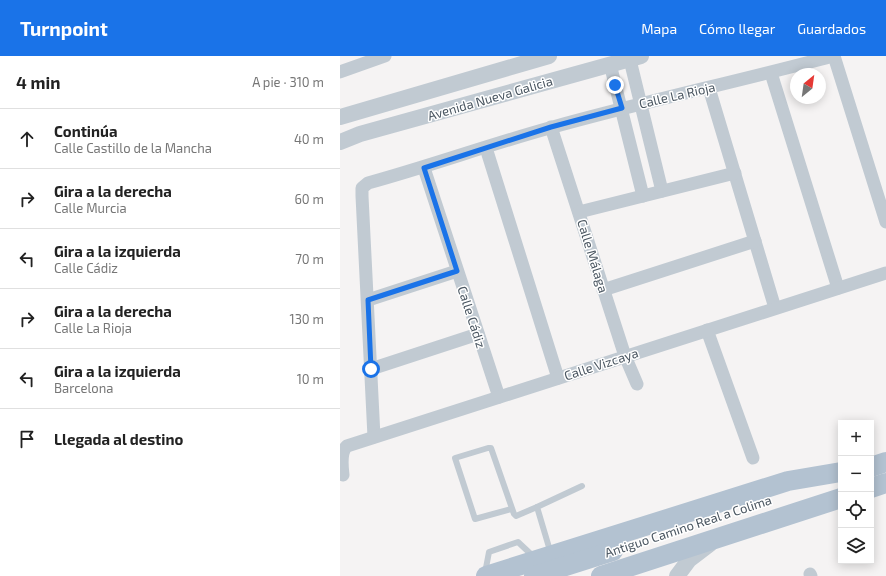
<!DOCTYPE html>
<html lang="es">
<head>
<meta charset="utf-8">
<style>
  body { margin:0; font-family:"Exo 2",sans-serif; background:#f2f2f2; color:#222 }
  .controls { position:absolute; right:12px; bottom:12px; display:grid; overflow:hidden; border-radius:0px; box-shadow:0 2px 10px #0003 }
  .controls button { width:36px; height:36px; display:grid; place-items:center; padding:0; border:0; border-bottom:1px solid #e0e0e0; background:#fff; color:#222; font:20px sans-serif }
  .compass { position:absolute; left:450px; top:12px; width:36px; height:36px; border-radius:50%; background:#fff; box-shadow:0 2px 10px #0003; rotate:29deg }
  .stop { position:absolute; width:12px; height:12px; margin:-9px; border:3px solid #1a73e8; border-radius:50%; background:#fff }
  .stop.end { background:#1a73e8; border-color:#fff; box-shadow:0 1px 4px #0008 }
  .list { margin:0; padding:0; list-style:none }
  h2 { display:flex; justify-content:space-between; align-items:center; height:52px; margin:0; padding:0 16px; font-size:17px }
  h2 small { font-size:13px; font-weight:400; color:#767676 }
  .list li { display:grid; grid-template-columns:26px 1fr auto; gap:12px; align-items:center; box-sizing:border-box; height:60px; padding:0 16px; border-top:1px solid #e0e0e0 }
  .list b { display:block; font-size:15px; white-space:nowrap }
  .list p { margin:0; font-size:13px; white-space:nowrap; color:#767676 }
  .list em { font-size:13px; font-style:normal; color:#767676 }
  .icon { flex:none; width:22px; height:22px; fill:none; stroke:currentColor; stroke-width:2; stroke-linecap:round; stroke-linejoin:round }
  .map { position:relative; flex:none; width:546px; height:520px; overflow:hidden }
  header { display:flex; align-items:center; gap:24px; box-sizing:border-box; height:56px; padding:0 20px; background:#1a73e8; color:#fff }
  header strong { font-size:19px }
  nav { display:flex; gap:22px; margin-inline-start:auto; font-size:14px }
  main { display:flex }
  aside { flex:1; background:#fff }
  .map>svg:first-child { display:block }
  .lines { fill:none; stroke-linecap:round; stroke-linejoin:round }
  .service { stroke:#c1cad2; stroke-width:6 }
  .minor { stroke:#c1cad2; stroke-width:13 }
  .tertiary { stroke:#c1cad2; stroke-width:16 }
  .primary { stroke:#b3c2d1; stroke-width:20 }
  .route { stroke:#1a73e8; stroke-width:5 }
  .labels { text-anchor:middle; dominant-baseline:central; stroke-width:3; stroke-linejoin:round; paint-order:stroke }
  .street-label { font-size:13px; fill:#4a5661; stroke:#fff }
</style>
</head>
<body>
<header>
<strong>Turnpoint</strong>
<nav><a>Mapa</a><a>Cómo llegar</a><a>Guardados</a></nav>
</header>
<main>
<aside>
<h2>4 min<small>A pie · 310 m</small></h2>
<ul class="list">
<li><svg class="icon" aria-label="ahead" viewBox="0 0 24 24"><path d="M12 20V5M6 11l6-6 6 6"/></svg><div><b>Continúa</b><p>Calle Castillo de la Mancha</p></div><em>40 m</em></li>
<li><svg class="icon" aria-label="right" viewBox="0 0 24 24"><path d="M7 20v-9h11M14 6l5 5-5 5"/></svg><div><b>Gira a la derecha</b><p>Calle Murcia</p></div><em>60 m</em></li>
<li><svg class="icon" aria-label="left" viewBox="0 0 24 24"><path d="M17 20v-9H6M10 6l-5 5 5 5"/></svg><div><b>Gira a la izquierda</b><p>Calle Cádiz</p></div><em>70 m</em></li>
<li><svg class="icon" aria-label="right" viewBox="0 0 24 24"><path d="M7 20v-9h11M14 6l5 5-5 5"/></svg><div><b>Gira a la derecha</b><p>Calle La Rioja</p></div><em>130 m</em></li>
<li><svg class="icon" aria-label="left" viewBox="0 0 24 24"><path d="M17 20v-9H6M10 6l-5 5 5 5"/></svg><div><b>Gira a la izquierda</b><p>Barcelona</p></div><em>10 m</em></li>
<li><svg class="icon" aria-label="arrive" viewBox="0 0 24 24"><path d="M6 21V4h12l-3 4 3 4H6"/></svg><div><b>Llegada al destino</b></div></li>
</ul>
</aside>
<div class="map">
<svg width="546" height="520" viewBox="0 0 546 520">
  <rect width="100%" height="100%" fill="#f5f3f3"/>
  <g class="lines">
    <g class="service">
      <path d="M171,453l-36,10 -20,-61 33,-10h3l23,66 2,2 21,-9"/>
      <path d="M211,498l-14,-47 45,-21"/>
      <path d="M145,517l4,-21 29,-10 16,15"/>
    </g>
    <g class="minor">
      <path d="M494,0l52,166"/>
      <path d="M290,4l32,131"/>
      <path d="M270,8l33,132"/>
      <path d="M0,16l45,-16"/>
      <path d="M431,17l67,215"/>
      <path d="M369,32l66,220"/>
      <path d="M211,71l74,229 12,28"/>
      <path d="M146,92l72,230"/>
      <path d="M84,112l75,229"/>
      <path d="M239,156l156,-39"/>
      <path d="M263,234l152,-49"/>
      <path d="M28,244l89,-29"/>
      <path d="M367,274l46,128"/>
      <path d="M31,313l107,-35"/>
      <path d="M34,381l-12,-241v-8l6,-5c62,-17 123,-39 185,-56 93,-26 187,-46 280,-71"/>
      <path d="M3,419c-1,-10 -3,-23 4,-29l539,-173"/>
      <path d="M470,518l1,2"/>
    </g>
    <g class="tertiary">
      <path d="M0,61l209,-61"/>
      <path d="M0,86l20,-8 281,-78"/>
      <path d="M337,520l12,-16 21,-16"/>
    </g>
    <g class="primary">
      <path d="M531,411l15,-5"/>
      <path d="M531,432l15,-5"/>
      <path d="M146,520l302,-95 53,-9"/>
      <path d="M194,520l79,-25"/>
      <path d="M261,520l240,-78"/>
    </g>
  </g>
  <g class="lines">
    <path class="route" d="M31,313l-3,-69 89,-29 -33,-103 127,-41 71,-19 -7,-23"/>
  </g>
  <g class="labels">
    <g class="street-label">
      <text transform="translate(337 39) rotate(-13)">Calle La Rioja</text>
      <text transform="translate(150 42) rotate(-16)">Avenida Nueva Galicia</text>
      <text transform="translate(253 200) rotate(73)">Calle Málaga</text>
      <text transform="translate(132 261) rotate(72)">Calle Cádiz</text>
      <text transform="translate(261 308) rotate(-18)">Calle Vizcaya</text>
      <text transform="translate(348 470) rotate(-18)">Antiguo Camino Real a Colima</text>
    </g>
  </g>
</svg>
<div class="controls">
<button>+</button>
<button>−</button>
<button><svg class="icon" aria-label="locate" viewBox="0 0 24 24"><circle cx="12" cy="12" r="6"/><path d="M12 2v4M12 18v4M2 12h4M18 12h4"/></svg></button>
<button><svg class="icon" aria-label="layers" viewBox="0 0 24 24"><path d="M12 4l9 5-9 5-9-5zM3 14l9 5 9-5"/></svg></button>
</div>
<svg class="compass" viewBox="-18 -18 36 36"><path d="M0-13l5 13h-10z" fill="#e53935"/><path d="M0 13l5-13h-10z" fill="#767676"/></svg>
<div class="stop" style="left:31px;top:313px"></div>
<div class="stop end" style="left:275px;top:29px"></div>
</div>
</main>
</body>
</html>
